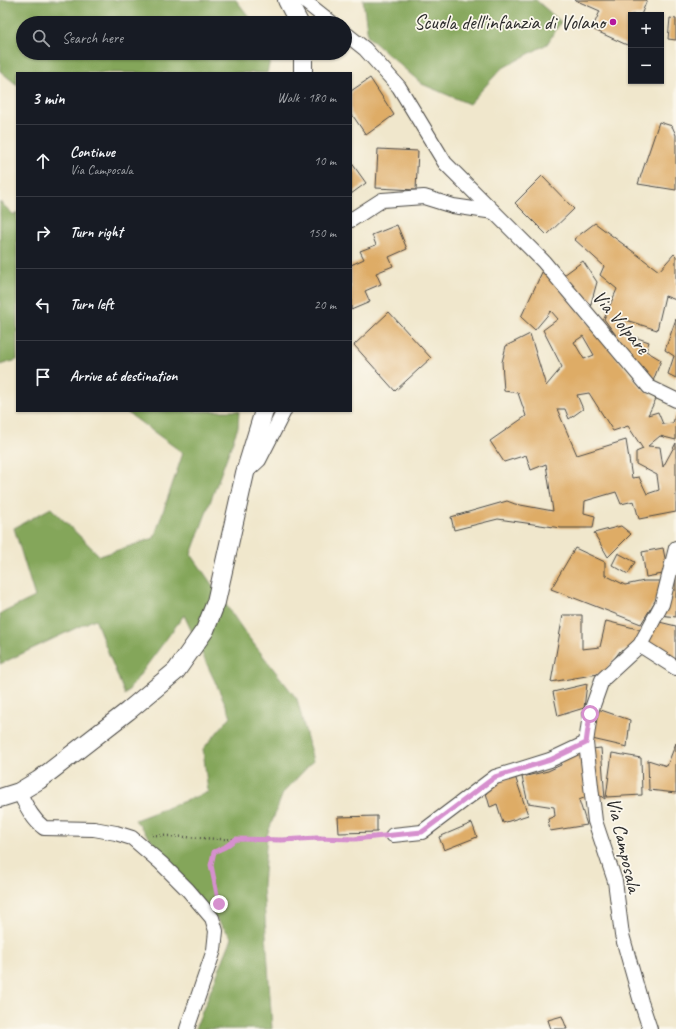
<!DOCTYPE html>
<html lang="en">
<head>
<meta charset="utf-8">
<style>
  body { margin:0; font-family:Caveat,sans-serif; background:#242831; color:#f1f3f6 }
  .controls { position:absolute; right:12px; top:12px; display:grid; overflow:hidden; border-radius:0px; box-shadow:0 1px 3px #0004 }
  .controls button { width:36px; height:36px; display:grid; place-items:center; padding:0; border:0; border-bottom:1px solid #363941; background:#171b24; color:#f1f3f6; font:20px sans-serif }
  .stop { position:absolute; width:12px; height:12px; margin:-9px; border:3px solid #d690ce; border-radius:50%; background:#fff }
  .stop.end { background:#d690ce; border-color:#fff; box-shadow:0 1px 4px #0008 }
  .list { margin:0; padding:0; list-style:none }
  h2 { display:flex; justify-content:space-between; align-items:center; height:52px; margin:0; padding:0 16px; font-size:17px }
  h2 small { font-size:13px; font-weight:400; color:#9ea1a6 }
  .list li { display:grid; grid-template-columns:26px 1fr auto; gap:12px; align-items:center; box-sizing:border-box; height:72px; padding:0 16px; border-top:1px solid #363941 }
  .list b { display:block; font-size:15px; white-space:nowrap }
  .list p { margin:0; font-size:13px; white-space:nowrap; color:#9ea1a6 }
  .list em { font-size:13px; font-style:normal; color:#9ea1a6 }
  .icon { flex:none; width:22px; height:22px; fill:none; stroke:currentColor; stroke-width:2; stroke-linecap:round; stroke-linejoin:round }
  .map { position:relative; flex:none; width:676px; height:1029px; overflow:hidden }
  .search { position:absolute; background:#171b24; box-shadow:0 1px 3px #0004; left:16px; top:16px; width:336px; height:44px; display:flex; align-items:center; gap:10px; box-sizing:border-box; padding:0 14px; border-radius:22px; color:#9ea1a6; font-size:15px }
  .panel { position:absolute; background:#171b24; box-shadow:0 1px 3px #0004; left:16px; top:72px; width:336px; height:340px; border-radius:0px }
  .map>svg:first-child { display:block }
  .forest { fill:#84a65a; stroke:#586842 }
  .building { fill:#deac66; fill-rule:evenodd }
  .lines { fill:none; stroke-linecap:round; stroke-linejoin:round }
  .minor-casing { stroke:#494743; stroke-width:16 }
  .tertiary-casing { stroke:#494743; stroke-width:20 }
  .path { stroke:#494743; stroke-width:2.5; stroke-dasharray:1 3; stroke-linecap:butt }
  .minor { stroke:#fff; stroke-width:14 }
  .tertiary { stroke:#fff; stroke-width:18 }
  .route { stroke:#d690ce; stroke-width:5 }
  .poi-dot { fill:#b5179e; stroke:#fbf7ec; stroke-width:1.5 }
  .labels { text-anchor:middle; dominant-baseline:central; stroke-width:3.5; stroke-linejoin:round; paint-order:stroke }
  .poi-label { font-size:20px; fill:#2b2b2b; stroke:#fbf7ec; text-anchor:end }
  .street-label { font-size:20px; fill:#2b2b2b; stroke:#fbf7ec }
</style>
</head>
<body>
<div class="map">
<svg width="676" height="1029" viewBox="0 0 676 1029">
  <rect width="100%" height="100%" fill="#fbf7ec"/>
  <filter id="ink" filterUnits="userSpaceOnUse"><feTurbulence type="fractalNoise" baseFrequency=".025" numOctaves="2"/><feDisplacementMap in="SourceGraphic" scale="8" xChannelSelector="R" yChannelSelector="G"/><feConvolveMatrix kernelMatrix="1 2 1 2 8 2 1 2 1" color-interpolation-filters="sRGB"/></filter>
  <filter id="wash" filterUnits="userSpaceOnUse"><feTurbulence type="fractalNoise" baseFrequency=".012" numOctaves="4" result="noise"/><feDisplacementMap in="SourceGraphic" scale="16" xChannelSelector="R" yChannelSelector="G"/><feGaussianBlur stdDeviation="0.9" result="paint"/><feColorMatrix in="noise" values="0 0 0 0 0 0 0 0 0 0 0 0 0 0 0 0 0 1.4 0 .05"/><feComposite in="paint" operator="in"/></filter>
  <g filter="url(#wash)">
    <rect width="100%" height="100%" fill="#f0e7cc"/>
    <g class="forest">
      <path d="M0,0h236l18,23h-231v30h249l-5,20h-250v12l-17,-14z"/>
      <path d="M363,0h173l25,22 -14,22 -46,25 -32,35 -47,-20 -54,-47z"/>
      <path d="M0,202l14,13 3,-3v148l-17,5z"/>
      <path d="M125,411h114l-1,16 -47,127 55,80 51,65 16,62 -30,32 -16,42 -4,50 9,144h-77l37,-91 -97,-118 73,-28 -5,-43 28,-33 -47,-101 -59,80 -30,-76 -95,45v-50l35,-17 -21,-69 37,-20 49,48 54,-18 29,-85z"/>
    </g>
    <g id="blocks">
      <g class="building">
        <path d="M575,0h72l-6,15h-10v21l-4,9 -35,-16 8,-18z"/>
        <path d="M670,18l6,1v21l-8,-1z"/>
        <path d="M370,78l24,37 -28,20 -15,-22v-22z"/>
        <path d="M659,122l13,4 4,9v55l-38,-6z"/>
        <path d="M378,149l40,2 -2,39 -40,-2z"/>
        <path d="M351,162l15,21 -15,11z"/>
        <path d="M542,176l32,33 -27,26 -32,-32z"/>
        <path d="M595,223l64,48 15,-17 2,2v44l-11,-4 -8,34 -31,-10 -3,13 26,9 -3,9 15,9 -9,24 -48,-65 13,-30 -17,-14 4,-9 -30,-27z"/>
        <path d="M397,225l10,24 -18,8 4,9 -17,7 5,11 -16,7 5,11 -19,8v-45l13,-6 -4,-8 16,-6 -4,-10z"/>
        <path d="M583,261l14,21 -8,29 -25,-36z"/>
        <path d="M544,268l97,120 15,11 -8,16 10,-3 5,12 10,-1 3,-11v28l-16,-4 -12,10 12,1 3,20 13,-24v69l-37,7 -5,-18 -13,3 -5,-12 -31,9 -1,12 11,3 -2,12h-32l-63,-9 -44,11 -3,-13 56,-16 8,3 38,7 -7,-47 -15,6 -5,-15 -22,7 -14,-21 36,-25 -8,-23 -14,-2 -2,-29 4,-16 24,-12 16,52 16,-19 -19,-37 15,-11 -7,-8 -16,19 -14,-13zM583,336l11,19 -10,4 -10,-17zM589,393l24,38 15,-5 15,23 -7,3v12l21,11 2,15 -12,4 -8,-17 -7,1 -6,-38 -49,15 -20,-46h8l4,10 14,-10 -6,-14z"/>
        <path d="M389,312l42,46 -36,33 -41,-46z"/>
        <path d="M676,319v59l-8,-4 6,-18 -9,-6z"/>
        <path d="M621,526l10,8 -23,23 -14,-24z"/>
        <path d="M575,548l30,14v13l20,10 19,-4h20l-7,17 -16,26 -90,-35z"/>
        <path d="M663,548l5,25 -22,4 -4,-25z"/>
        <path d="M618,553l17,9 -7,12 -16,-9z"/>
        <path d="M676,571v46l-16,-2z"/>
        <path d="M563,615h19v34l18,-2 6,-26 36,9 -9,19 -13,2 -16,22 -53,9z"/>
        <path d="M655,621l21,5v35l-5,-5 -25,-9z"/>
        <path d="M587,684l-3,24 -26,8 -5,-24z"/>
        <path d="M595,708l35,12 -3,27 -35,-8z"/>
        <path d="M676,743v50l-27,-3 -1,-30 19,6z"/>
        <path d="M601,748l4,51 -9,-6 -4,-44z"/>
        <path d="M579,749l3,7 4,41 -7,3 8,25 -37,6 -2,-12 7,-3 -1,-9 -26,-4 -6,-26 26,-6 13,-6v-10z"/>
        <path d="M612,753l29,5 1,37 -36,2z"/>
        <path d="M515,776l13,39 -25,8 -6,-19 -7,3 -6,-21z"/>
        <path d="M377,816v16l-38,1 -1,-16z"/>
        <path d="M472,823l5,14 -33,13 -5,-13z"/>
        <path d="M562,1016l5,13h-16l-3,-9z"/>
      </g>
    </g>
  </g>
  <g filter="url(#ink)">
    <use href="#blocks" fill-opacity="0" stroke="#494743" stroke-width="1"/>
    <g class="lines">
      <g class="minor-casing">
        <g id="minor">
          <path d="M303,0l29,23"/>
          <path d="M345,33l20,16 34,38 46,76 98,98 106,126 27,13"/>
          <path d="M351,220l31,-20 42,-3 29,9 41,6"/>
          <path d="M245,473l14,-13 25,-49"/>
          <path d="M640,645l36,23"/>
          <path d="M19,792c7,13 13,27 25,36l50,1 22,4 16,5 29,25 27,27 24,28 4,13 -2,19 -27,79"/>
          <path d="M393,835l29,-3 73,-55 55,-17 36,-17"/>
          <path d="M650,1029l-9,-27 -19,-67 -7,-54 -20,-60 -9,-78 4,-29 12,-34 38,-35 22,-41 14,-56"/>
        </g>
      </g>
      <g class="tertiary-casing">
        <g id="tertiary">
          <path d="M287,0l12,23"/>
          <path d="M303,53v20"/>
          <path d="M0,798l19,-6 20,-12 89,-69 48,-40 29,-41 11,-28 29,-129 19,-62"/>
        </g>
      </g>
      <g class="path">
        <path d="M152,835l67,4 63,1 35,-2 38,1 24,-3"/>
        <path d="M218,900l-7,-35 3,-13 11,-5 11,-8"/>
      </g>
      <use href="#minor" class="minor"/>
      <use href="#tertiary" class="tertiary"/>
    </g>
  </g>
  <g class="lines" filter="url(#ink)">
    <path class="route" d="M219,904l-8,-39 3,-13 11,-5 11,-8 46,1 35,-2 38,1 67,-7 73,-55 55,-17 36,-17 4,-29"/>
  </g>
  <circle class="poi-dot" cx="613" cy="22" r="4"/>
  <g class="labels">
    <g class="poi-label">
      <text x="605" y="22">Scuola dell'infanzia di Volano</text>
    </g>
    <g class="street-label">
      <text transform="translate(621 322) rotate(50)">Via Volpare</text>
      <text transform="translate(624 845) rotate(77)">Via Camposala</text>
    </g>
  </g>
</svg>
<div class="controls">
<button>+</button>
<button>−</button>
</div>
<div class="stop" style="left:590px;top:714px"></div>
<div class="stop end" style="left:219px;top:904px"></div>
<div class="search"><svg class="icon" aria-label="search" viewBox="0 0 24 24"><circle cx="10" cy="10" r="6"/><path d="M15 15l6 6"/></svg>Search here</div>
<section class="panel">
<h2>3 min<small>Walk · 180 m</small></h2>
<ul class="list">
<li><svg class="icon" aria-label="ahead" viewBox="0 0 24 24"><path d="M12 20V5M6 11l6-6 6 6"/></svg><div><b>Continue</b><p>Via Camposala</p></div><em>10 m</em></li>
<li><svg class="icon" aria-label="right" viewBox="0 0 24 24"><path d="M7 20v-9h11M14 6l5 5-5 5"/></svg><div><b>Turn right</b></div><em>150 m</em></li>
<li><svg class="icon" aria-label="left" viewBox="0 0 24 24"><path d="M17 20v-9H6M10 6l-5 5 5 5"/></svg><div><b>Turn left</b></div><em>20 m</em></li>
<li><svg class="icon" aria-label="arrive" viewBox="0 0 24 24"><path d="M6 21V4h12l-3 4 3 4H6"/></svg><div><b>Arrive at destination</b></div></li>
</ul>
</section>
</div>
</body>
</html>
